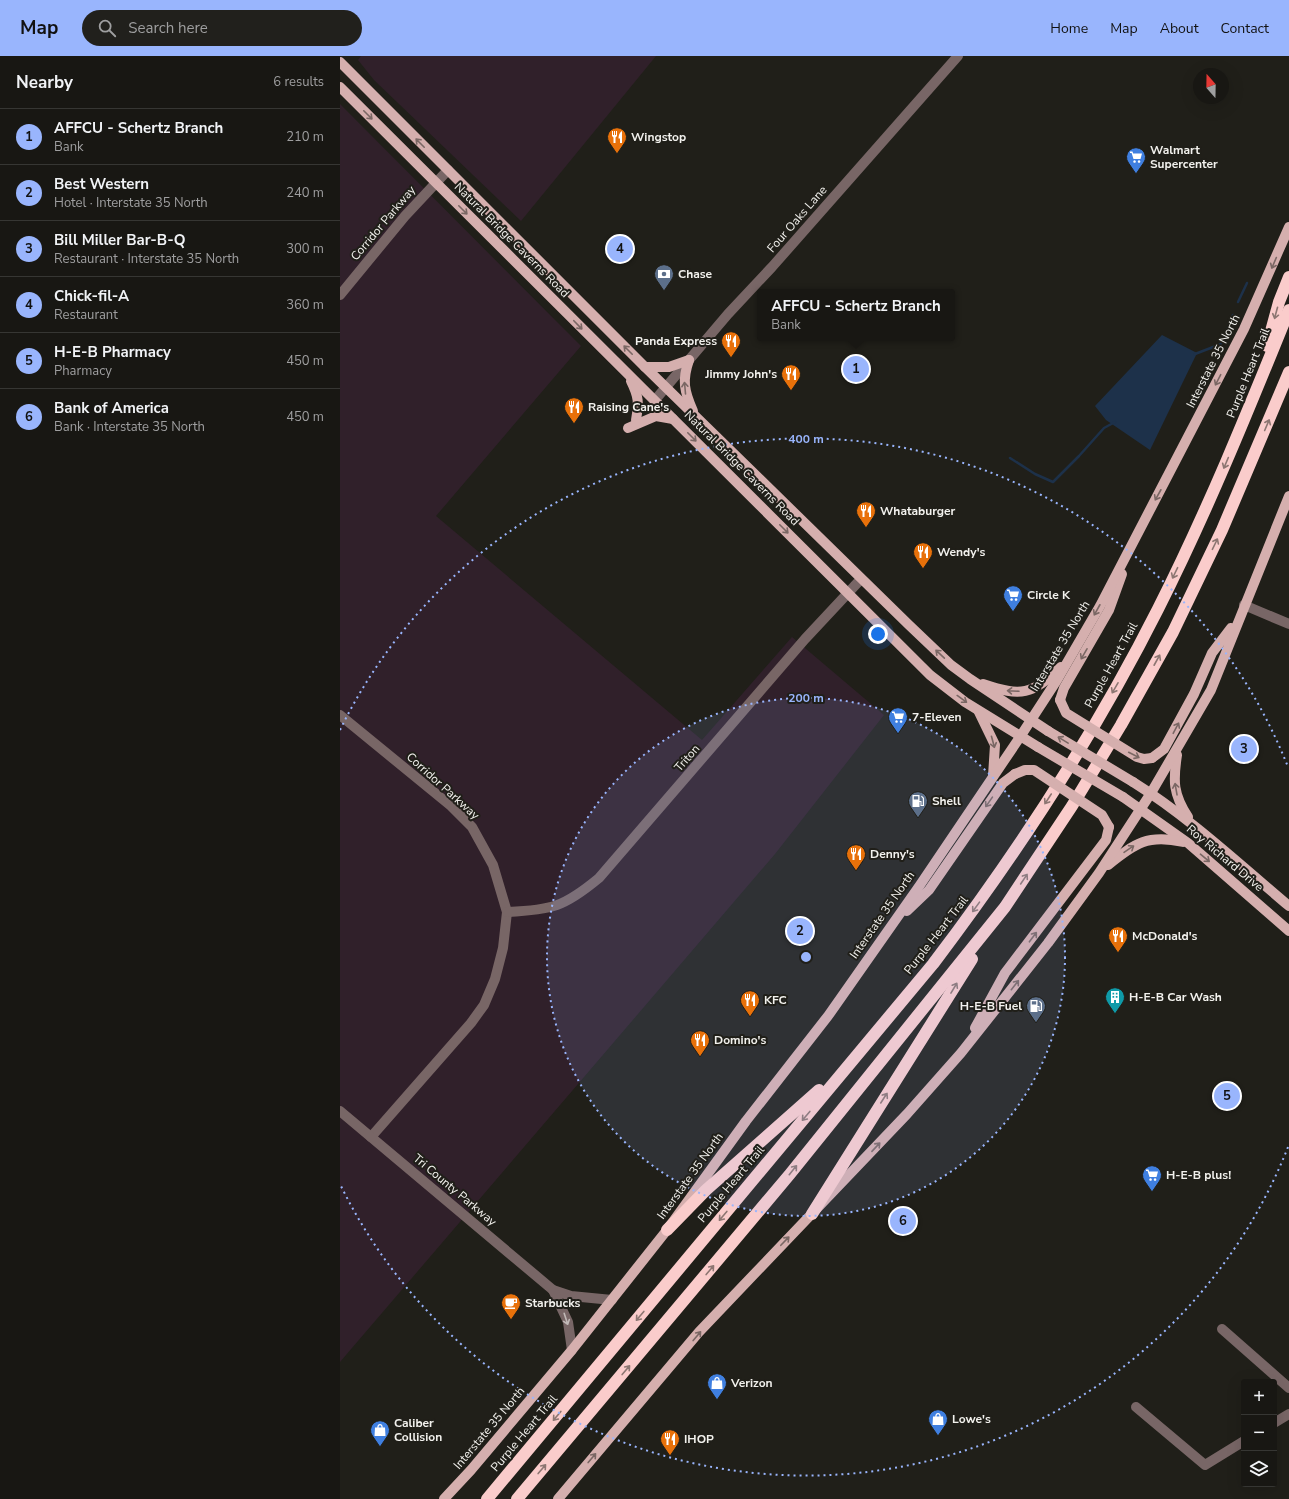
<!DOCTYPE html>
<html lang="en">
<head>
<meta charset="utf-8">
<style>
  body { margin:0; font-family:"Nunito Sans",sans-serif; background:#21201c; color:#f1f3f6 }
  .controls { position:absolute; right:12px; bottom:12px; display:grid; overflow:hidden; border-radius:4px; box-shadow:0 4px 16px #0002 }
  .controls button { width:36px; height:36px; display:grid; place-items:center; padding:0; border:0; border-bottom:1px solid #363633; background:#181713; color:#f1f3f6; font:20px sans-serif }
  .compass { position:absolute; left:853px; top:12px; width:36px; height:36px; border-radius:50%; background:#181713; box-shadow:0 4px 16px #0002; rotate:340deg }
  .you { position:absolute; left:538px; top:578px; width:14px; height:14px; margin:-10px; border:3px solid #fff; border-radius:50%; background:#1a73e8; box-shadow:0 0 0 6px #1a73e833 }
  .badge { display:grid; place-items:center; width:26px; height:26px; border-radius:50%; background:#99b5fd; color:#111; font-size:13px; font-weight:700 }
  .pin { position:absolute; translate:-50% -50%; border:2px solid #fff; box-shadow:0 1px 4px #0006 }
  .popup { position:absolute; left:417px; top:233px; width:198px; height:52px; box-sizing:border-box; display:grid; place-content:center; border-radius:4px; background:#181713; filter:drop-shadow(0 1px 3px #0005); font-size:13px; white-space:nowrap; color:#9f9fa0 }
  .popup b { font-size:15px; color:#f1f3f6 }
  .popup::after { content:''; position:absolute; left:50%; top:100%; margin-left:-8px; border:8px solid transparent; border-top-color:#181713 }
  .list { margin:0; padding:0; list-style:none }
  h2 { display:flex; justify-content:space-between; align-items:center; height:52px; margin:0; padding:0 16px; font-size:17px }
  h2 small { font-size:13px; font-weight:400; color:#9f9fa0 }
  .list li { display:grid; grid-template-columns:26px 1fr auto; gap:12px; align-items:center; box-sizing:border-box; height:56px; padding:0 16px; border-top:1px solid #363633 }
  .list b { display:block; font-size:15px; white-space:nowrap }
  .list p { margin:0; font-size:13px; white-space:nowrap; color:#9f9fa0 }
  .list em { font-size:13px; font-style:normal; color:#9f9fa0 }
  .icon { flex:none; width:22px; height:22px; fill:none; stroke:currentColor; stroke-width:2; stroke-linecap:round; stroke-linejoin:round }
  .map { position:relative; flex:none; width:949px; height:1443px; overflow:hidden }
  header { display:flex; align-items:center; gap:24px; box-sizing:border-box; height:56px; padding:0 20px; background:#99b5fd; color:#111 }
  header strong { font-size:19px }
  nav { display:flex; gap:22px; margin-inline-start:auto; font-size:14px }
  .search { width:280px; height:36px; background:#21201c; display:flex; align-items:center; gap:10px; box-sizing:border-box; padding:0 14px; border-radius:22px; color:#9f9fa0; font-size:15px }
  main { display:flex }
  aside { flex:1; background:#181713 }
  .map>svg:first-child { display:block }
  .industrial { fill:#30202a }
  .water { fill:#1d314a }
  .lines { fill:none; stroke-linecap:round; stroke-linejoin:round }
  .stream { stroke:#1d314a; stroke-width:2.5 }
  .minor { stroke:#786666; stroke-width:10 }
  .major { stroke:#d5afae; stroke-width:10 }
  .highway { stroke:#facccb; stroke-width:12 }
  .major-bridge { stroke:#d5afae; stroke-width:10 }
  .oneway { stroke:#7a6764 }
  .oneway2 { stroke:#8d7672 }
  .oneway3 { stroke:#c1b9b7 }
  .ring { fill:none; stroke:#99b5fd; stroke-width:2; stroke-dasharray:2 4 }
  .labels { text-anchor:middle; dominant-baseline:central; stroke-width:4; stroke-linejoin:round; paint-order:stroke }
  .poi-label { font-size:12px; font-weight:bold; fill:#f2f1ed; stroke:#201f19; text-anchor:start }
  .street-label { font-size:12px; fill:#f2f1ed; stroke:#201f19 }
  .centre { fill:#99b5fd; stroke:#201f19; stroke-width:2 }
  .ring-label { font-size:12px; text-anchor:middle; font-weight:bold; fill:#99b5fd; stroke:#201f19; stroke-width:4; stroke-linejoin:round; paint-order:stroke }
</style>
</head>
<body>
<header>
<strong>Map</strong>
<div class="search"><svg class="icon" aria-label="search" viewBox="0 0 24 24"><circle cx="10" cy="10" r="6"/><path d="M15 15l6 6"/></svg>Search here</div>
<nav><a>Home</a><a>Map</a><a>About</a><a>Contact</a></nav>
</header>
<main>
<aside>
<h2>Nearby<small>6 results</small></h2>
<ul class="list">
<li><span class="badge">1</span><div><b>AFFCU - Schertz Branch</b><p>Bank</p></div><em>210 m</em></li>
<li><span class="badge">2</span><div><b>Best Western</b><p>Hotel · Interstate 35 North</p></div><em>240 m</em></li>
<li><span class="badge">3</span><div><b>Bill Miller Bar-B-Q</b><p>Restaurant · Interstate 35 North</p></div><em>300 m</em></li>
<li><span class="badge">4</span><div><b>Chick-fil-A</b><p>Restaurant</p></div><em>360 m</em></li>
<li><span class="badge">5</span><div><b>H-E-B Pharmacy</b><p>Pharmacy</p></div><em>450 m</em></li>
<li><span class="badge">6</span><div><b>Bank of America</b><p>Bank · Interstate 35 North</p></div><em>450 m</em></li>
</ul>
</aside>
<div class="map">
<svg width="949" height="1443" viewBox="0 0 949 1443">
  <rect width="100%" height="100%" fill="#201f19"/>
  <g class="industrial">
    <path d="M21,0h295l-135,165 -147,-141 -16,-20z"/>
    <path d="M0,48l241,242 -145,170 266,224 90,-103 92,78 -109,139 -435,508z"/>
  </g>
  <path class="water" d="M822,279l35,18 -47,97 -44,-30 -11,-14z"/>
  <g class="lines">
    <g class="stream">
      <path d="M898,246l9,-19"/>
      <path d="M855,298l26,-10 12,-29"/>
      <path d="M670,402l25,16 18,8 26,-26 25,-28 11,-6"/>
    </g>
    <g class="minor">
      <path d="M0,239l65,-79 43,-46"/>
      <path d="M315,344l73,-86 44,-47 186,-211"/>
      <path d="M904,549l45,19"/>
      <path d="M0,659l111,91 21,21 21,38 14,47 -4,36 -8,31 -11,26 -13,18 -100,114"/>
      <path d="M167,856c45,-2 57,-5 92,-34l206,-239 56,-60"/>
      <path d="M0,1055l213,179 18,6 41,4"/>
      <path d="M213,1234l15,32 4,28"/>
      <path d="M882,1273l67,59"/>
      <path d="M796,1351l69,58 39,-24"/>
      <path d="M934,1367l15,-9"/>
    </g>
    <g class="major">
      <path d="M0,6l305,305 264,258 42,40 19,14 78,52"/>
      <path d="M0,31l590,588 35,27 73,45"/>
      <path d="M349,304c-7,20 -5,31 4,51"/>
      <path d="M305,311h24l20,-7"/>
      <path d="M291,325c8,16 8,22 5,39"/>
      <path d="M288,372l28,-12 17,3"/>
      <path d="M643,628c39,13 48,11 78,-17"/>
      <path d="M720,644l4,-12 45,-78 13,-36"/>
      <path d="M639,656l16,33 -2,31"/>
      <path d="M837,699c-4,26 -4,39 11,62"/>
      <path d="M812,702l12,-9 30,-55 18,-41 19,-25"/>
      <path d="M793,726c56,35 105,81 156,124"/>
      <path d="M783,741l65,46 101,88"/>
      <path d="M768,809c27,-22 40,-31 75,-23"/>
      <path d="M567,855l22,-21 74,-107 12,-9"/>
      <path d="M635,972l30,-55 101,-133 3,-13"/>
      <path d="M104,1443l27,-29 101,-120 95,-120 79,-109 82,-105 92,-131 100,-148 37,-57 43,-74 144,-277 45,-102"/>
      <path d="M218,1443l141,-167 208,-218 54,-61 87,-110 51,-70 52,-80 60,-103 78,-194"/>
    </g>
    <g class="highway">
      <path d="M927,290l12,-44 10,-25"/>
      <path d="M472,1158l160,-255"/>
      <path d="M327,1174l39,-40 113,-100"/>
      <path d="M147,1443l446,-535c85,-112 162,-230 225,-355 49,-97 90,-198 131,-299"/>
      <path d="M177,1443l273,-325 215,-267 67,-101 49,-81 52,-93 49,-102 67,-158"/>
    </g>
    <g class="major-bridge">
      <path d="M720,644l6,13 71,44 7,2 8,-1"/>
      <path d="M708,675l85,51"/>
      <path d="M698,691l85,50"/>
      <path d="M675,718l10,-4h9l68,45 7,12"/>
    </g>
  </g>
  <defs><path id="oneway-shaft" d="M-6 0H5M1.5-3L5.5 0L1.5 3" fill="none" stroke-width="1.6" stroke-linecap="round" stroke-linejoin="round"/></defs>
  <g class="oneway">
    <use href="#oneway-shaft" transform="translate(28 59) rotate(45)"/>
    <use href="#oneway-shaft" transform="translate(80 87) rotate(-135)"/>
    <use href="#oneway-shaft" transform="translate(123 154) rotate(45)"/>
    <use href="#oneway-shaft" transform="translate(934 207) rotate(113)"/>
    <use href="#oneway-shaft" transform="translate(238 269) rotate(46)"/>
    <use href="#oneway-shaft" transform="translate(288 294) rotate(-135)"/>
    <use href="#oneway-shaft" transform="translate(878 324) rotate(117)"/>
    <use href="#oneway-shaft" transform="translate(345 332) rotate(-95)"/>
    <use href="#oneway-shaft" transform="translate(352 381) rotate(45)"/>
    <use href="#oneway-shaft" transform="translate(818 439) rotate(119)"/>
    <use href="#oneway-shaft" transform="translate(444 473) rotate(45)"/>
    <use href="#oneway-shaft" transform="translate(757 554) rotate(119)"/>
    <use href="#oneway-shaft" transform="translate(600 598) rotate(-137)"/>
    <use href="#oneway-shaft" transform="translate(744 598) rotate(120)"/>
    <use href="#oneway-shaft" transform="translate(673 635) rotate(-177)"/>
    <use href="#oneway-shaft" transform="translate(622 643) rotate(36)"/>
    <use href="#oneway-shaft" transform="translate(836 672) rotate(-62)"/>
    <use href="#oneway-shaft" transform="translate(723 684) rotate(-149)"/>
    <use href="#oneway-shaft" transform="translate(653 686) rotate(75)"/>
    <use href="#oneway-shaft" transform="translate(794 699) rotate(27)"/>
    <use href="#oneway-shaft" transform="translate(836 733) rotate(-100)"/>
    <use href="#oneway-shaft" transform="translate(649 746) rotate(125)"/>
    <use href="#oneway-shaft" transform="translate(789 793) rotate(-34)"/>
    <use href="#oneway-shaft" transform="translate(865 802) rotate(40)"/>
    <use href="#oneway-shaft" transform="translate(693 881) rotate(-53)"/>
    <use href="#oneway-shaft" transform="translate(675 929) rotate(-52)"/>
    <use href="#oneway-shaft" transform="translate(536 1091) rotate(-47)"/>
    <use href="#oneway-shaft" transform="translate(445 1185) rotate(-46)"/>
    <use href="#oneway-shaft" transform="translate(357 1280) rotate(-50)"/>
    <use href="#oneway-shaft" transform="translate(252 1402) rotate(-50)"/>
  </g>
  <g class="oneway2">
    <use href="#oneway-shaft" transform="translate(936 257) rotate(105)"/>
    <use href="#oneway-shaft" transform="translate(927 369) rotate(-67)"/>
    <use href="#oneway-shaft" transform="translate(886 407) rotate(113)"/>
    <use href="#oneway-shaft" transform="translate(875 488) rotate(-64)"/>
    <use href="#oneway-shaft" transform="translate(835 517) rotate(116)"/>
    <use href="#oneway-shaft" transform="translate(817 604) rotate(-61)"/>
    <use href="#oneway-shaft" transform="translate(775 632) rotate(120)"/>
    <use href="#oneway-shaft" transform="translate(708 743) rotate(123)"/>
    <use href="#oneway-shaft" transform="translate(684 823) rotate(-56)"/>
    <use href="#oneway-shaft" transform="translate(636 851) rotate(126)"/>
    <use href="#oneway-shaft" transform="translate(614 932) rotate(-59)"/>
    <use href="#oneway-shaft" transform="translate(544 1042) rotate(-57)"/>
    <use href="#oneway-shaft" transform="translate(466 1060) rotate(130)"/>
    <use href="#oneway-shaft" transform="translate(453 1114) rotate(-51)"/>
    <use href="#oneway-shaft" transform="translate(383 1160) rotate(130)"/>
    <use href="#oneway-shaft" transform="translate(370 1214) rotate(-50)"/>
    <use href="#oneway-shaft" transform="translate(300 1260) rotate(130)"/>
    <use href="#oneway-shaft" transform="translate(286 1314) rotate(-50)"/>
    <use href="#oneway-shaft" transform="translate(217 1360) rotate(130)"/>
    <use href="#oneway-shaft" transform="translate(202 1413) rotate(-50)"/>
  </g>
  <use class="oneway3" href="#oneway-shaft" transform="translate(226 1263) rotate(72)"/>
  <circle cx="466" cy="901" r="259" fill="#99b5fd" fill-opacity=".12"/>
  <g class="ring">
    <circle cx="466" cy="901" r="259"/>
    <path d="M948 1091A518 518 0 0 1 0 1128M0 674A518 518 0 0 1 948 711"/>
  </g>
  <defs>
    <g id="restaurant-pin" transform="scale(1)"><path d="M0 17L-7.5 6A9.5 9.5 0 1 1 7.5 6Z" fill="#e8710a" stroke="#201f19"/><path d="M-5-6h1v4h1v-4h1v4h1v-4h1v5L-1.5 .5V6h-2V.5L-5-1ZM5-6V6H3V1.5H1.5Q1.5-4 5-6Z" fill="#fff"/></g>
    <g id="supermarket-pin" transform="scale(1)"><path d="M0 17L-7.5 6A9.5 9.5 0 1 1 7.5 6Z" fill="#3f7fe0" stroke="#201f19"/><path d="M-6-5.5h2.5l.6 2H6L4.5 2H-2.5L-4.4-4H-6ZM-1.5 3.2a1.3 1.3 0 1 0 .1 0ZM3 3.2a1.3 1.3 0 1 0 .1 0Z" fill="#fff"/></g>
    <g id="bank-pin" transform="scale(1)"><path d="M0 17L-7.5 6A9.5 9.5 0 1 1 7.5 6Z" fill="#5c6f8a" stroke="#201f19"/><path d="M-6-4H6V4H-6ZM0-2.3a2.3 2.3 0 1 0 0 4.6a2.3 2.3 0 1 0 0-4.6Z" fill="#fff"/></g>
    <g id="fuel-pin" transform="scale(1)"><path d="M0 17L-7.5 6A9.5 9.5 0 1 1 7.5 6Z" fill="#5c6f8a" stroke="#201f19"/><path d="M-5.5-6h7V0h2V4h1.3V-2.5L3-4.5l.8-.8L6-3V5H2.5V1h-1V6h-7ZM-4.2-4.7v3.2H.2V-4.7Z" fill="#fff"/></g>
    <g id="building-pin" transform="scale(1)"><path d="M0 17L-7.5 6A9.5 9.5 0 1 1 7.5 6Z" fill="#0f9aa8" stroke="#201f19"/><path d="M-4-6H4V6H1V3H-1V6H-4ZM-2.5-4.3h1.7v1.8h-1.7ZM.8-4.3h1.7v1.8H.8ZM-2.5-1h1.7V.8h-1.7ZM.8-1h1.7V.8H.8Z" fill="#fff"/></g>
    <g id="cafe-pin" transform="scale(1)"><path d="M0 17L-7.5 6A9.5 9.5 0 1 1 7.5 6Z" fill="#e8710a" stroke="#201f19"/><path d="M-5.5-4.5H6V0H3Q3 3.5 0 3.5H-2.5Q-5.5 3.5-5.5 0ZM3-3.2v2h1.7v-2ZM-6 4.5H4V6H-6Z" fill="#fff"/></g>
    <g id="shop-pin" transform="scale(1)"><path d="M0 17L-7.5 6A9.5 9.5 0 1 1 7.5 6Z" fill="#3f7fe0" stroke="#201f19"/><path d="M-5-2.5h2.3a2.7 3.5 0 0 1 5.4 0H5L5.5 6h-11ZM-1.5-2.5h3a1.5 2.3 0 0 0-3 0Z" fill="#fff"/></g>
  </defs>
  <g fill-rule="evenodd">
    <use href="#restaurant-pin" x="277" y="81"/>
    <use href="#supermarket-pin" x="796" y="101"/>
    <use href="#bank-pin" x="324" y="218"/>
    <use href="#restaurant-pin" x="391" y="285"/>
    <use href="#restaurant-pin" x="451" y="318"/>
    <use href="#restaurant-pin" x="234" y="351"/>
    <use href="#restaurant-pin" x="526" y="455"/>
    <use href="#restaurant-pin" x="583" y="496"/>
    <use href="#supermarket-pin" x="673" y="539"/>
    <use href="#supermarket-pin" x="558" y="661"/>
    <use href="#fuel-pin" x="578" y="745"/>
    <use href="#restaurant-pin" x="516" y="798"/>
    <use href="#restaurant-pin" x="778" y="880"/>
    <use href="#building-pin" x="775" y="941"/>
    <use href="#restaurant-pin" x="410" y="944"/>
    <use href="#fuel-pin" x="696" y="950"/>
    <use href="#restaurant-pin" x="360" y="984"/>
    <use href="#supermarket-pin" x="812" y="1119"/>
    <use href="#cafe-pin" x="171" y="1247"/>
    <use href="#shop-pin" x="377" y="1327"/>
    <use href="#shop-pin" x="598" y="1363"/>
    <use href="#shop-pin" x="40" y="1374"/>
    <use href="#restaurant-pin" x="330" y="1383"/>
  </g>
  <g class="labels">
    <g class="poi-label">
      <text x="291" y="81">Wingstop</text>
      <text x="810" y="94">Walmart<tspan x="810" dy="14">Supercenter</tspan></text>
      <text x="338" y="218">Chase</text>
      <text x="377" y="285" text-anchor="end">Panda Express</text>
      <text x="437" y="318" text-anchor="end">Jimmy John's</text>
      <text x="248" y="351">Raising Cane's</text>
      <text x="540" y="455">Whataburger</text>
      <text x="597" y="496">Wendy's</text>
      <text x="687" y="539">Circle K</text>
      <text x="572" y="661">7-Eleven</text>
      <text x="592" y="745">Shell</text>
      <text x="530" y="798">Denny's</text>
      <text x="792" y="880">McDonald's</text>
      <text x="789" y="941">H-E-B Car Wash</text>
      <text x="424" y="944">KFC</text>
      <text x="682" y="950" text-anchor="end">H-E-B Fuel</text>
      <text x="374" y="984">Domino's</text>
      <text x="826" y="1119">H-E-B plus!</text>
      <text x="185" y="1247">Starbucks</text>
      <text x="391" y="1327">Verizon</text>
      <text x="612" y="1363">Lowe's</text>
      <text x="54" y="1367">Caliber<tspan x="54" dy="14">Collision</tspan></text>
      <text x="344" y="1383">IHOP</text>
    </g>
    <g class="street-label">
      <text transform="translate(457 163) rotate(-49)">Four Oaks Lane</text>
      <text transform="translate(43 167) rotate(-50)">Corridor Parkway</text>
      <text transform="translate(172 184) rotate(45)">Natural Bridge Caverns Road</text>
      <text transform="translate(873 305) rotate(-63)">Interstate 35 North</text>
      <text transform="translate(908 317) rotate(-68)">Purple Heart Trail</text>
      <text transform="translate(402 412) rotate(45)">Natural Bridge Caverns Road</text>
      <text transform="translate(720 590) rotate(-59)">Interstate 35 North</text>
      <text transform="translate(771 609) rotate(-61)">Purple Heart Trail</text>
      <text transform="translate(347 702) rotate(-49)">Triton</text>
      <text transform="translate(103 730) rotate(42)">Corridor Parkway</text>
      <text transform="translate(885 802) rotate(40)">Roy Richard Drive</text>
      <text transform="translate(542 859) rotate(-55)">Interstate 35 North</text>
      <text transform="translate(596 879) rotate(-52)">Purple Heart Trail</text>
      <text transform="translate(350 1120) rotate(-54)">Interstate 35 North</text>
      <text transform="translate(391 1128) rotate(-50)">Purple Heart Trail</text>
      <text transform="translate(115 1134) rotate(40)">Tri County Parkway</text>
      <text transform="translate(149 1372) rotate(-50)">Interstate 35 North</text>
      <text transform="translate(184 1377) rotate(-50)">Purple Heart Trail</text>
    </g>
  </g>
  <circle cx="466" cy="901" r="6" class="centre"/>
  <g class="ring-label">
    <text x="466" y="387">400 m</text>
    <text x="466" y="646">200 m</text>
  </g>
</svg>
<div class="controls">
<button>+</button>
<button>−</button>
<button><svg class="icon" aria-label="layers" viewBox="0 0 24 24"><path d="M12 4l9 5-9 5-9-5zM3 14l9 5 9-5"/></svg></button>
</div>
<svg class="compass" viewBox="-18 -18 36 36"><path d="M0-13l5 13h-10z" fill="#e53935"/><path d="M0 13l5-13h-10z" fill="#9f9fa0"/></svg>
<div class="you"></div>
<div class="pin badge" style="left:516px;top:313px">1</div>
<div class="popup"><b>AFFCU - Schertz Branch</b>Bank</div>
<div class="pin badge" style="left:460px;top:875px">2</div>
<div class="pin badge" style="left:904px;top:693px">3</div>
<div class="pin badge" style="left:280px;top:193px">4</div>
<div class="pin badge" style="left:887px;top:1040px">5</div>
<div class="pin badge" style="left:563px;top:1165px">6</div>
</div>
</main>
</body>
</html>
